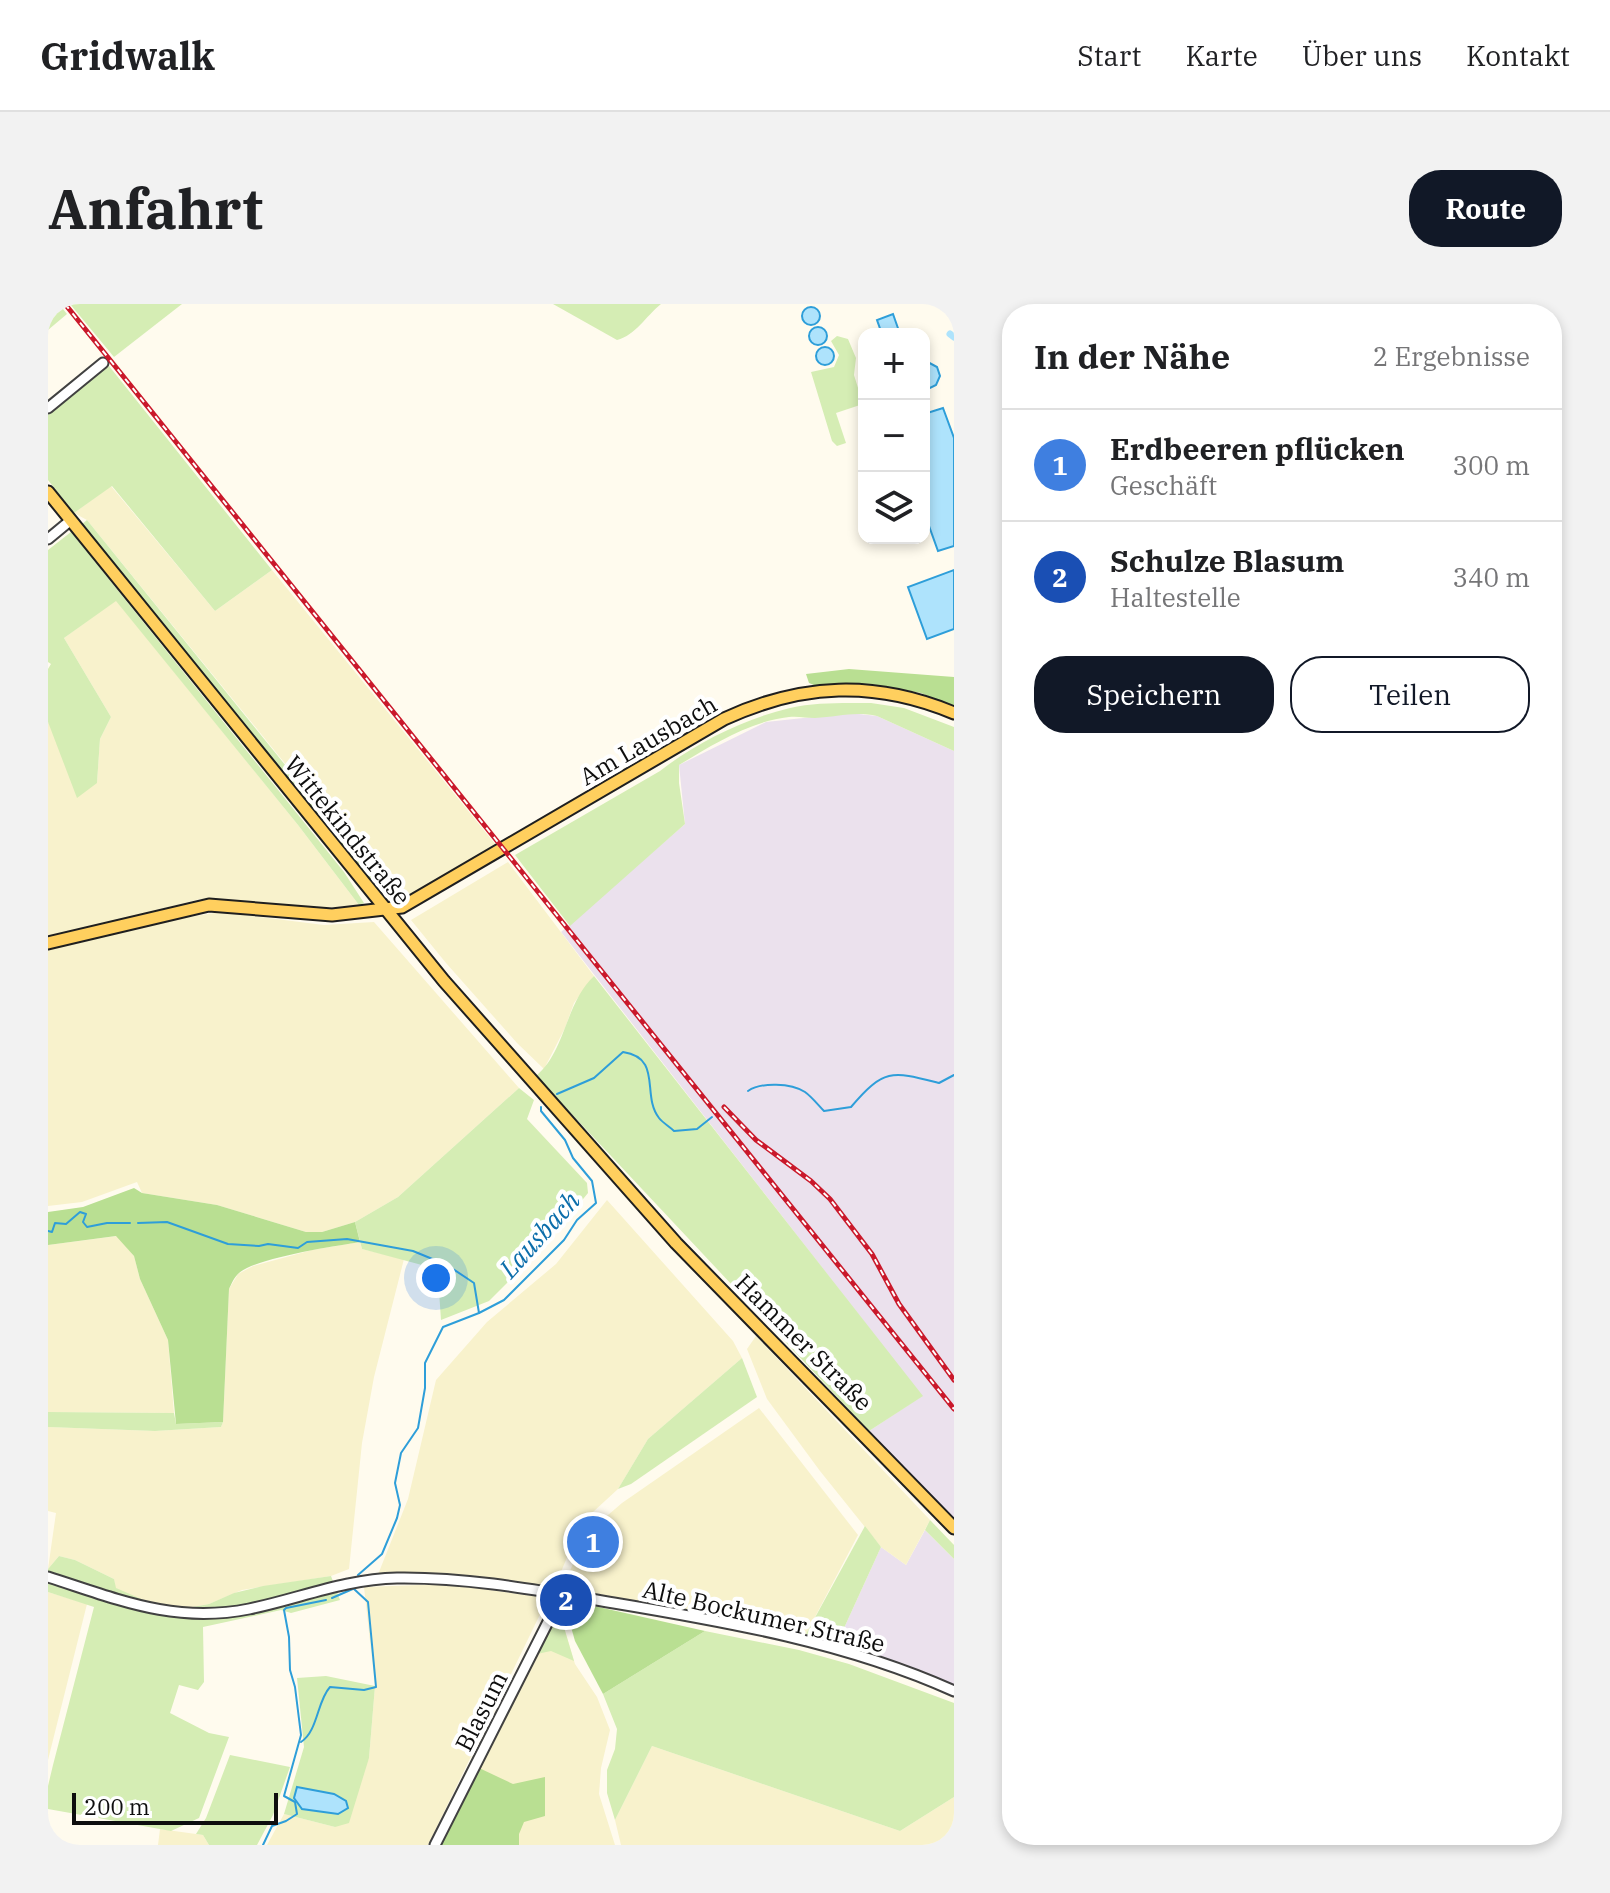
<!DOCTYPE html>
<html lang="de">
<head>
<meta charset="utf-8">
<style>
  body { margin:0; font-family:"IBM Plex Serif",serif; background:#f2f2f2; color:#202124 }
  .controls { position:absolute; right:24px; top:24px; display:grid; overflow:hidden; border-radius:16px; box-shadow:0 4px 12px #0003 }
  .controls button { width:72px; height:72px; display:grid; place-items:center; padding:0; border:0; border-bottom:2px solid #e0e0e0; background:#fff; color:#202124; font:40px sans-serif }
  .scale { position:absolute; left:24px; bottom:20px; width:206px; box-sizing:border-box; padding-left:8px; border:4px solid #0e0e0e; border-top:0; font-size:22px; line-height:28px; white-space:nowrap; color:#0e0e0e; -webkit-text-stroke:6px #fff; paint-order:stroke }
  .you { position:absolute; left:388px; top:974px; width:28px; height:28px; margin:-20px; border:6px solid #fff; border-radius:50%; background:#1a73e8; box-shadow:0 0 0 12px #1a73e833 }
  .badge { display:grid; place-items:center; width:52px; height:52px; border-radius:50%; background:#111827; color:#fff; font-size:26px; font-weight:700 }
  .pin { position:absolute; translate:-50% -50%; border:4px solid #fff; box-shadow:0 2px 8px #0006 }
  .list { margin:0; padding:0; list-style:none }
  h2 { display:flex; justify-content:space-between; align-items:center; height:104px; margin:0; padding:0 32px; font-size:34px }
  h2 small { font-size:26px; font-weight:400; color:#757577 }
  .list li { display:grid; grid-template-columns:52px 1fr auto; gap:24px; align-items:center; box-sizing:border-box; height:112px; padding:0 32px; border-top:2px solid #e0e0e0 }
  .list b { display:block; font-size:30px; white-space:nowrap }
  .list p { margin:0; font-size:26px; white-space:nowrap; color:#757577 }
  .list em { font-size:26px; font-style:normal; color:#757577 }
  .actions { display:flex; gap:16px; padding:24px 32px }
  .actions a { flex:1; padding:18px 0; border:2px solid #111827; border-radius:32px; text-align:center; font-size:28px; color:#111827 }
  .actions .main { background:#111827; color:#fff }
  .icon { flex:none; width:44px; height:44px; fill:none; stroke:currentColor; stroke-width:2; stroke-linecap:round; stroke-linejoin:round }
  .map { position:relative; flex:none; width:906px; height:1541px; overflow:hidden; border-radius:32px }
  header { display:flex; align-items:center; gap:48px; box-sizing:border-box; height:112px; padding:0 40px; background:#fff; border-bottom:2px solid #e0e0e0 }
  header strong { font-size:38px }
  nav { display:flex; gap:44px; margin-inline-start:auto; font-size:28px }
  .intro { display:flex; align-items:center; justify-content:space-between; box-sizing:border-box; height:192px; padding:0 48px }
  h1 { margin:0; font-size:56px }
  .button { padding:20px 36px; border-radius:32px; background:#111827; color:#fff; font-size:28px; font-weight:700 }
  main { display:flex; gap:48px; padding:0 48px }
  aside { flex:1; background:#fff; border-radius:32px; box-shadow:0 4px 12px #0003 }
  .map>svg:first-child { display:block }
  .industrial { fill:#ebe1ed }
  .farmland { fill:#f8f2cc }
  .green { fill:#d5edb4 }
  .forest { fill:#b9df92 }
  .water { fill:#aee3fc; stroke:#2e9ed9; stroke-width:2 }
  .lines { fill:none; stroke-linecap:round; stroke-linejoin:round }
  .stream { stroke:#2e9ed9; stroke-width:2 }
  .canal { stroke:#aee3fc; stroke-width:7 }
  .minor-casing { stroke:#414141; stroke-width:13 }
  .major-casing { stroke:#1f1f1f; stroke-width:15 }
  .minor { stroke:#fff; stroke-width:9 }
  .major { stroke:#ffcf5e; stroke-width:11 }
  .rail-casing { stroke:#ca192b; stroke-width:5 }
  .rail { stroke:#fff; stroke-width:2; stroke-dasharray:6; stroke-linecap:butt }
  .labels { text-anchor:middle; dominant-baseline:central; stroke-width:8; stroke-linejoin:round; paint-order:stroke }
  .street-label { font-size:24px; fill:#0e0e0e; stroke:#fff }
  .water-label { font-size:26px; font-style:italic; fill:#0c6eab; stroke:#fff }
</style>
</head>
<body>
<header>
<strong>Gridwalk</strong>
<nav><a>Start</a><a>Karte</a><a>Über uns</a><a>Kontakt</a></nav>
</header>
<div class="intro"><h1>Anfahrt</h1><a class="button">Route</a></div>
<main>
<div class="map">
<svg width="906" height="1541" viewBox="0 0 906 1541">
  <rect width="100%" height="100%" fill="#fffbee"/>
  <g class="industrial">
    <path d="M802,409l27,3 77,35v769l-85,-89 53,-35 -361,-464 124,-108 -6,-59 87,-43z"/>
    <path d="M877,1226l29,29v127l-115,-47 42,-92 25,18z"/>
  </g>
  <g class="farmland">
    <path d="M63,182l104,125 57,-41 228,280 -93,48 -11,2 -309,-380 -13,-7z"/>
    <path d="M68,296l182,225 61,80 -44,4 -81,-9 -34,-1 -152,39v-216l49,61 3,-44 11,-22 -47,-79z"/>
    <path d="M460,558l86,114 -20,27 -9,25 -21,41 -27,-26 -71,-80 -35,-43z"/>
    <path d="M172,608l104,13 50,-3 145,166 -121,109 -43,25 -33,10h-16l-89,-27 -75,-12 -5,-11 -55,20 -34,4v-256l135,-32z"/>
    <path d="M559,896l126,141 9,17 -94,81 -30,50 -37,34 -27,66 -177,-12 31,-78 28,-119 51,-58 69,-58z"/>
    <path d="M69,932l17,20 6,23 28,61 6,73 -126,-1v-167z"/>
    <path d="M312,938l2,7 42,10 -30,118 -12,66 -13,126 -18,7 -89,14 -33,14 -27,5 -20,-1 -24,-9 -23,-11 -1,-9 -39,-19 -16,-4 -11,13 8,-56 -8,-2v-84l107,4 66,-4 2,-5 6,-133 9,-15 15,-8 59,-16z"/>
    <path d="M708,1032l174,184 -24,45 -25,-18 -61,-76 -53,-72 -20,-50z"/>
    <path d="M711,1104l99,127 -52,99 -243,-47 23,-53 36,-31z"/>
    <path d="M399,1280l101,14 -120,247h-161l17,-31 51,13 34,-69 6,-72 -11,-99z"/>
    <path d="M0,1288l39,12 -39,156z"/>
    <path d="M509,1300l18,60 22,33 13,33 -9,38 -2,26 16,51h-177z"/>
    <path d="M604,1442l248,85 54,-34v48h-333l-6,-25z"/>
    <path d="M112,1525l43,6 6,10h-51z"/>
  </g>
  <g class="green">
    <path d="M0,0h11l8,10 -19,16z"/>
    <path d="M22,0h112l-68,53z"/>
    <path d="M505,0h108c-16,13 -25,31 -44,36z"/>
    <path d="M789,32l11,3 8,19 -2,17 9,29 -27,9 10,30 -9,3 -5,-5 -21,-69 23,-5 5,-12 -8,-14z"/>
    <path d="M61,62l163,204 -57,41 -103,-125 -38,27 -26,-33v-65z"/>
    <path d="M39,216l288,356 -5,3 -288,-355z"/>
    <path d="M23,228l273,340 20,31 -5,2 -61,-80 -182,-224 -52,37 47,79 -11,22 -3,44 -20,15 -29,-76v-53l3,-5 -3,-2v-112z"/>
    <path d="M823,399l33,5 50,19v24l-77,-35c-22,-5 -40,1 -62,2 -9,0 -17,-2 -26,-1 -38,4 -77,28 -110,48v18l6,41 -115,102 -55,-71 145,-84c37,-29 84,-52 130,-63 26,-6 54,-5 81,-5z"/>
    <path d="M546,672l329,420 -54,35 -333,-355c30,-25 29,-73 58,-100z"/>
    <path d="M471,784l15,12 -7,19 60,64 1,10 -41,50 -58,58 -48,19 -2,-29 9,-19 -86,-23 -7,-27 43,-25z"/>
    <path d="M694,1054l15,39 -126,87 -13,5 30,-50z"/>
    <path d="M0,1108l126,1 2,11 47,-2 -2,5 -66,4 -107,-4z"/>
    <path d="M882,1216l24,25v14l-29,-29z"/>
    <path d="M817,1222l16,21 -42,92 -33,-5z"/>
    <path d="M11,1252l16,4 39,19 2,9 46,20 20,1 27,-5 25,-11 29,-7 68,-10 9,24 -49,13 -10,-3 -78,17 1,55 -6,8 -19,-5 -9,28 39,20 20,4 -30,81 -28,13 -123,-22v-23l5,-21 41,-158 -46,-15v-23z"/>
    <path d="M509,1300l17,57 -23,-10 -19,4z"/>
    <path d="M657,1327l94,19 50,14 105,39v94l-54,34 -248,-85 -37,74 -8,-27v-23l8,-21 2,-20 -14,-35z"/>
    <path d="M278,1372l49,10 -6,72 -20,65 -14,4 -51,-13 20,-67 -7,-69z"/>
    <path d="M182,1451l60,12 -17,48 -16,30h-48l-6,-10 -7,-1 10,-16z"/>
  </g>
  <g class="forest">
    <path d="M801,365l105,8v30l-33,-14 -50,-9 -30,-1 -22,4 -10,-4 -3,-9z"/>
    <path d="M86,884l8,5 75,12 89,27h16l33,-10 5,20c-25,4 -104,16 -121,31 -5,4 -8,12 -10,16l-6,133 -47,2 -8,-84 -28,-61 -6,-23 -18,-20 -68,9v-33l35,-5z"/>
    <path d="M515,1295l142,32 -102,63 -28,-53z"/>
    <path d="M429,1463l36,17 32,-7v39l-21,6 -5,12v11h-81z"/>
  </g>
  <g class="water">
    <circle cx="763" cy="12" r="9"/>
    <path d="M845,10l7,20h-18l-5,-14z"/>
    <circle cx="770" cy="32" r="9"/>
    <circle cx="777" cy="52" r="9"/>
    <path d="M876,56l13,7 3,9 -4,9 -12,6z"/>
    <path d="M895,104l11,30v108l-16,5 -14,-39v-98z"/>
    <path d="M906,266v59l-27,10 -19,-52z"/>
    <path d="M249,1483l37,7 12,7 2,7 -10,6 -36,-5 -8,-11z"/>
  </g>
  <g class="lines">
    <g class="stream">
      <path d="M700,787c13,-9 43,-8 57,1 7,5 13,13 19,19l27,-4c33,-39 41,-36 88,-24l15,-8"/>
      <path d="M509,790l37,-16 29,-26c40,6 18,43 36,66 4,5 11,9 15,13l23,-2 15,-12"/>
      <path d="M90,919l29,-1 61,22 31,2 9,-2 30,4 9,-6 40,-3 66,12 34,14 27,18 5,30"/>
      <path d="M0,927l4,1 3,-9 11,1 14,-12 6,2 -3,8 4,5 20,-4h23"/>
      <path d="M310,1271l24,-21 15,-36 3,-13 -5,-22 6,-30 17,-25 7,-40v-25l18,-36 36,-14 25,-13 60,-60 13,-20 19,-17 -4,-22 -19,-23 -8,-18 -24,-29v-4"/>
      <path d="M284,1294l23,-10"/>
      <path d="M253,1438c17,-11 16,-41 29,-55l34,3 12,-3 -8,-85 -14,-13"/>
      <path d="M215,1541l9,-19 14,-5 11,-7 -2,-12 -11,-6 17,-61 -6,-48 -5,-17 -1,-33 -5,-27 2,-2 40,-8"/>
    </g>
    <path class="canal" d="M902,30l4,3"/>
    <g class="minor-casing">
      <g id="minor">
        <path d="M0,104l55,-45"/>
        <path d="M0,235l23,-19"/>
        <path d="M0,1273c69,22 126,47 201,32 49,-10 96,-30 148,-31 73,-1 145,13 217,25 114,19 234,40 340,88"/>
        <path d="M387,1541l120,-237 2,-15"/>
      </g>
    </g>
    <g class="major-casing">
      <g id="major">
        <path d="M0,188l396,489 232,262 278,285"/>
        <path d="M0,639l161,-38 123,10 70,-8 322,-188c78,-36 151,-39 230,-6"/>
      </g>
    </g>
    <use href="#minor" class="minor"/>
    <use href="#major" class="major"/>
    <g class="rail-casing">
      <g id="rail">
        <path d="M17,0l889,1105"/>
        <path d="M676,803l32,33 55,41 19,18 42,55 27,50 55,76"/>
      </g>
    </g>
    <use href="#rail" class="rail"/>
  </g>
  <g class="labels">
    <g class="street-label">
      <text transform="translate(600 436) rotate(-30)">Am Lausbach</text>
      <text transform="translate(300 526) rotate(51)">Wittekindstraße</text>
      <text transform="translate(756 1038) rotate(45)">Hammer Straße</text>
      <text transform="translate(716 1312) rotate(13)">Alte Bockumer Straße</text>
      <text transform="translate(433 1407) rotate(-63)">Blasum</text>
    </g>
    <g class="water-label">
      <text transform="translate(491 930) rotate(-48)">Lausbach</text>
    </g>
  </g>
</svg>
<div class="controls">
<button>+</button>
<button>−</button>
<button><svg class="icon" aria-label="layers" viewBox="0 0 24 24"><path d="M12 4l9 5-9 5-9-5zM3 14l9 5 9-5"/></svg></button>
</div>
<div class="scale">200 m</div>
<div class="you"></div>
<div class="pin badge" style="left:545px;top:1238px;background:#3f7fe0">1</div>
<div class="pin badge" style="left:518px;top:1296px;background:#1a4fb4">2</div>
</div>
<aside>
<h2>In der Nähe<small>2 Ergebnisse</small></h2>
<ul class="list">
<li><span class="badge" style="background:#3f7fe0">1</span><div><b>Erdbeeren pflücken</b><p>Geschäft</p></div><em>300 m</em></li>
<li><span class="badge" style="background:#1a4fb4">2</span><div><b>Schulze Blasum</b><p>Haltestelle</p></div><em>340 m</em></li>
</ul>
<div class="actions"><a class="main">Speichern</a><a>Teilen</a></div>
</aside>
</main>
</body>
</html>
